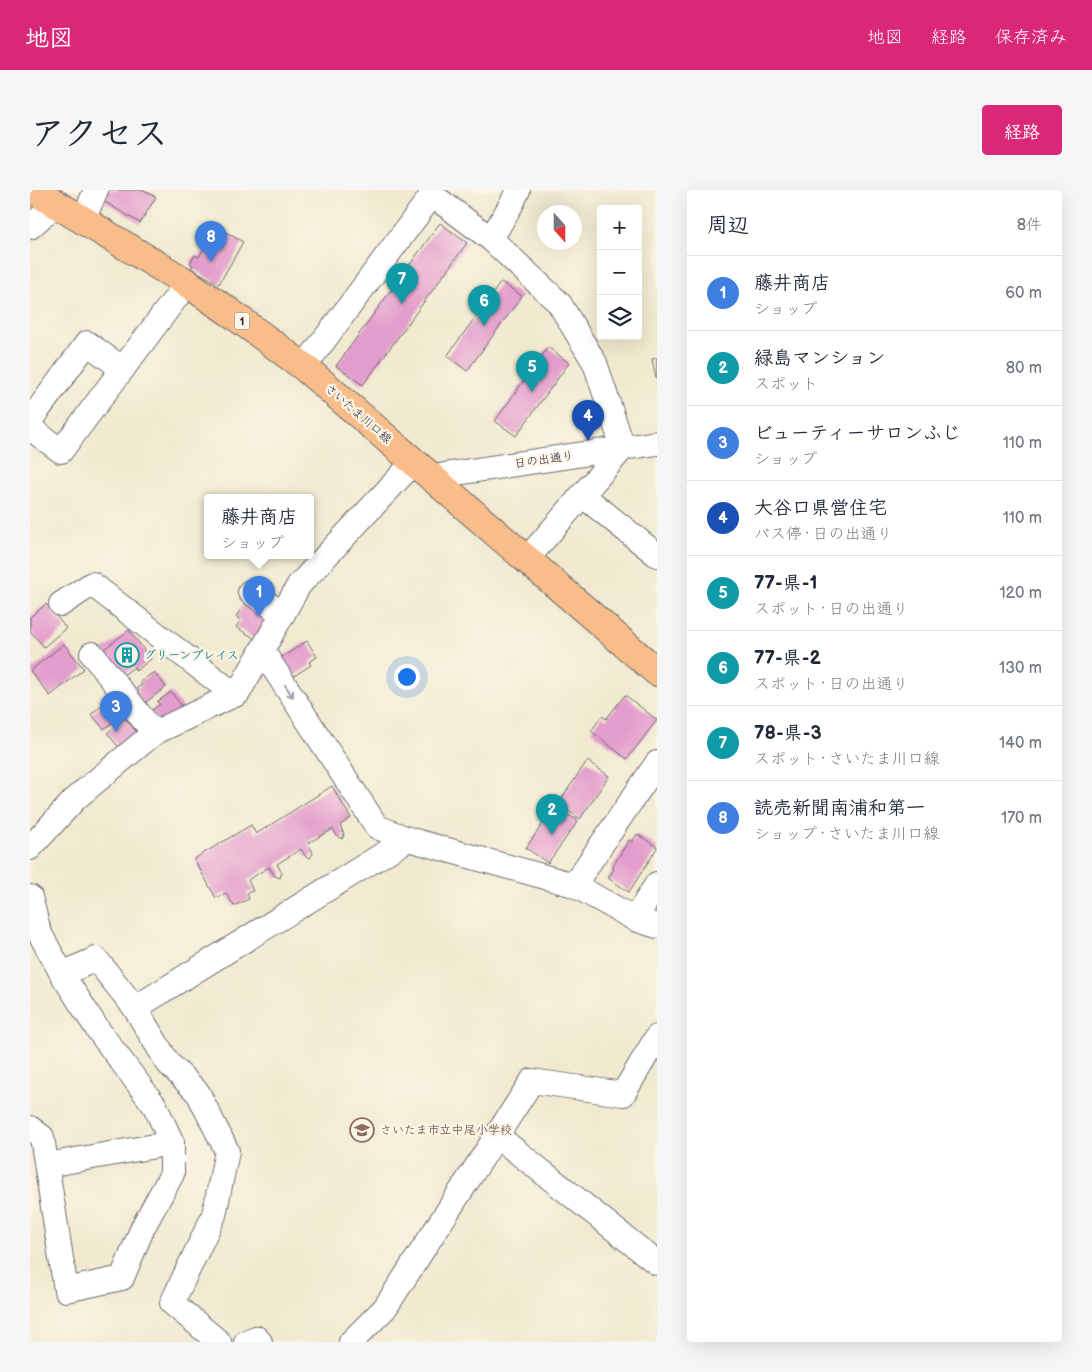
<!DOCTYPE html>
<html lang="ja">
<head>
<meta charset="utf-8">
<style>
  body { margin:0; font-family:"Balsamiq Sans","Klee One",sans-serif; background:#f6f6f7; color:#1f2937 }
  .controls { position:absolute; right:15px; top:15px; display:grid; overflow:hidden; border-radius:5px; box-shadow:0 5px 20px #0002 }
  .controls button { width:45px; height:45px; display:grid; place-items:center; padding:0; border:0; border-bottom:1px solid #e0e1e3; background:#fff; color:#1f2937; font:25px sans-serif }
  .compass { position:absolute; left:507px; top:15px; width:45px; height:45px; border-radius:50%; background:#fff; box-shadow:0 5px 20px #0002; rotate:159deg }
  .you { position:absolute; left:376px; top:486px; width:18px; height:18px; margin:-12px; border:4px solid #fff; border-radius:50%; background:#1a73e8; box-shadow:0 0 0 8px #1a73e833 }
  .badge { display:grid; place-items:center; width:32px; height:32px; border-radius:50%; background:#db2777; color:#fff; font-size:16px; font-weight:700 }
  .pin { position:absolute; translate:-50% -41px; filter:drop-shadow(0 1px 2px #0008) }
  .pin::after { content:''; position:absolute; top:26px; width:18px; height:15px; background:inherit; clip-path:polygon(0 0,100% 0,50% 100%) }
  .popup { position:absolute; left:174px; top:304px; width:110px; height:65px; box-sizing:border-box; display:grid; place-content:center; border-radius:5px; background:#fff; filter:drop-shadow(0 1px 4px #0005); font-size:16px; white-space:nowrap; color:#747a83 }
  .popup b { font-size:19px; color:#1f2937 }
  .popup::after { content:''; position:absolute; left:50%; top:100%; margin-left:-10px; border:10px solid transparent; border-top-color:#fff }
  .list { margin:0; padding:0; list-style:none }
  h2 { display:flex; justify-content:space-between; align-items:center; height:65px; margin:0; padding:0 20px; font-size:21px }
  h2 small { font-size:16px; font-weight:400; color:#747a83 }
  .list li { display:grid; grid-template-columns:32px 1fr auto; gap:15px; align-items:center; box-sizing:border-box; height:75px; padding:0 20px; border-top:1px solid #e0e1e3 }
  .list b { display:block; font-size:19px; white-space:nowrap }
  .list p { margin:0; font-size:16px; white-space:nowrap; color:#747a83 }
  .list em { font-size:16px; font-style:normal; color:#747a83 }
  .icon { flex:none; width:28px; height:28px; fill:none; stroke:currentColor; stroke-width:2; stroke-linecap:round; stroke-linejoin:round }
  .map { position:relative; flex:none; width:627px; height:1152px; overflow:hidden; border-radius:5px }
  header { display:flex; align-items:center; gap:30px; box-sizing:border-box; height:70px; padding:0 25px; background:#db2777; color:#fff }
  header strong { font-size:24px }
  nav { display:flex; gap:28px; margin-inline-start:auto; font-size:18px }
  .intro { display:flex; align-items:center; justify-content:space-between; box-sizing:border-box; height:120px; padding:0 30px }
  h1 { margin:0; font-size:35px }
  .button { padding:12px 22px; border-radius:5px; background:#db2777; color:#fff; font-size:18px; font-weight:700 }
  main { display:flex; gap:30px; padding:0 30px }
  aside { flex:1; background:#fff; border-radius:5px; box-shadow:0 5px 20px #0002 }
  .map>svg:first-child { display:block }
  .building { fill:#e39dcc }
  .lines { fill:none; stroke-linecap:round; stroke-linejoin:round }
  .minor-casing { stroke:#6a686f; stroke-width:26 }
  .major-casing { stroke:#6a686f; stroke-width:30 }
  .minor { stroke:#fff; stroke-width:24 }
  .major { stroke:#f8bd89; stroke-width:28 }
  .oneway { stroke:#9c9ca7 }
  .labels { text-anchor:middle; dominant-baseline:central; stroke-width:4.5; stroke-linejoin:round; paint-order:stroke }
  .shield { fill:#fcf5e5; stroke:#63616e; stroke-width:1 }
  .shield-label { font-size:11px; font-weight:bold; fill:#22223b }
  .street-label { font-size:12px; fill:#22223b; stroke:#fcf5e5 }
  .culture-label { font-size:12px; font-weight:bold; fill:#0d838f; stroke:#fcf5e5; text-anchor:start }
  .education-label { font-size:12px; font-weight:bold; fill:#785e54; stroke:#fcf5e5; text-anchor:start }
</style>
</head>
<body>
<header>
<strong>地図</strong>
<nav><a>地図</a><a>経路</a><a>保存済み</a></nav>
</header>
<div class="intro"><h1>アクセス</h1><a class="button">経路</a></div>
<main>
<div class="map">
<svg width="627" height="1152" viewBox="0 0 627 1152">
  <rect width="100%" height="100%" fill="#fcf5e5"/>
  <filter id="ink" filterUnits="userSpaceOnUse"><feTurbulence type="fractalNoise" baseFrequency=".02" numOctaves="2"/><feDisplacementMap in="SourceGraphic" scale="10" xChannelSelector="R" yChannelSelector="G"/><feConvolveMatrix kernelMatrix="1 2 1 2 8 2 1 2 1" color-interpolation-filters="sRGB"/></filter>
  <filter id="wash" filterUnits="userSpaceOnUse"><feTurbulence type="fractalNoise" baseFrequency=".0096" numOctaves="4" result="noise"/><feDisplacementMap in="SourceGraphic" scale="20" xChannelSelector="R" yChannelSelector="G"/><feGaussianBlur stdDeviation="1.12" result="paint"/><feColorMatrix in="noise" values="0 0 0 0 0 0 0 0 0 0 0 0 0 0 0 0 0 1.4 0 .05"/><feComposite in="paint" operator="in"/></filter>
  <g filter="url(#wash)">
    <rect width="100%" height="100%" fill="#f1ead0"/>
    <g id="blocks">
      <g class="building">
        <path d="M76,0h38l12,7 -16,26 -40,-24z"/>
        <path d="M410,33l27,20 -104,142 -27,-19z"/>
        <path d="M187,37l26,15 -24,42 -28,-16 2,-3 -3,-2 5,-8 4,2z"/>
        <path d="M471,92l21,14 -55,75 -20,-15z"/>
        <path d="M518,157l21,16 -53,73 -21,-15z"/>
        <path d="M627,168v20h-1l-4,-19z"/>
        <path d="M218,408l28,18 -16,26 -24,-15 5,-7 -5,-3z"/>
        <path d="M16,414l20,24 -22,19 -14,-16v-14z"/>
        <path d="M99,440l22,29 -15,12 -2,-4 -12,9 -19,-26z"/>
        <path d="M277,451l10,16 -8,5 2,3 -20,13 -12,-19z"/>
        <path d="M34,454l20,25 -34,27 -20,-25z"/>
        <path d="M124,482l12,15 -24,18 -8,-11 5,-3 -2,-3 5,-3 -2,-3z"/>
        <path d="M141,502l13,17 -25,12 -8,-10 9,-7 -3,-2z"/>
        <path d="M595,505l32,25 -30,39 -36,-28 11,-15 4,3z"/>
        <path d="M81,508l12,16 -19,15 -13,-15z"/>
        <path d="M95,528l14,17 -18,15 -14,-17z"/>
        <path d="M557,571l22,15 -29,43 -22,-15z"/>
        <path d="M302,596l19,32 -11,7 4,10 -2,4 -5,-3 -4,-7 -25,14 5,10 -3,5 -4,-1 -5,-8 -24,15 5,9 -2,5 -5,-2 -6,-9 -21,13 5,11 -6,2 2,6 -15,7 -8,-13 -10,5 -22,-39 57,-34 5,9z"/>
        <path d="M525,616l23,15 -30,42 -22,-15z"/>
        <path d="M607,644l20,13v1l-28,44 -21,-14 6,-9 -2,-2 17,-27 3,2z"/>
      </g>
    </g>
  </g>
  <g filter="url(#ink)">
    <use href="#blocks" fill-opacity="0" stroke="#6a686f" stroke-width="1"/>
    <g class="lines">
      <g class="minor-casing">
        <g id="minor">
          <path d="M53,30l13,-30"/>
          <path d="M0,37l26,-23"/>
          <path d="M461,49l21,-36 6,-13"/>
          <path d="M274,177l128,-172 59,44 68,64 36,60 28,85 -97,112"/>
          <path d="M0,231l57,-78 36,26"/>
          <path d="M0,238l31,23 126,-168"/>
          <path d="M402,288l18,-4 207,-31"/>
          <path d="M552,305l75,60"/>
          <path d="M220,402l33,22"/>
          <path d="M31,414l31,-20 143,111"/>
          <path d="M232,460l115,177 31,12"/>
          <path d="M62,464l62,79"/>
          <path d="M0,658l46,-50 78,-65 84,-40 61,-108 114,-122"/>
          <path d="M544,695l61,34 22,7"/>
          <path d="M0,707l9,35 23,42 36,56 57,76 17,37v31l-29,53 -21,51 -56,12 -24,-153 -12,-9"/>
          <path d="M605,729l22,-35"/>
          <path d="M32,784l34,-15 39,49"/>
          <path d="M467,946l160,127"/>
          <path d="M17,975l125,-22"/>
          <path d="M189,1152l-47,-39 42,-88 13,-64 -29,-58 -30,-30 -33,-55 273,-169 166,46 83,-122"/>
          <path d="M216,1152l10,-4 4,4"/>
          <path d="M321,1152l34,-34 147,-227 91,13 34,-57"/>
        </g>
      </g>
      <g class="major-casing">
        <path id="major" d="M3,0l154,93 44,30 73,54 353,305"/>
      </g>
      <use href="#minor" class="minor"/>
      <use href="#major" class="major"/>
    </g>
    <defs><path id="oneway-shaft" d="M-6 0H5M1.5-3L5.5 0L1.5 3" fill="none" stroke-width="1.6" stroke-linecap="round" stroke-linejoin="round" transform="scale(1.25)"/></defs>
    <use class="oneway" href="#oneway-shaft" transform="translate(259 501) rotate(57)"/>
  </g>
  <defs>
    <g id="building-ring" transform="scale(1.25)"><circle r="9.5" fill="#fcf5e5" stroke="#0f9aa8" stroke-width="1.5"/><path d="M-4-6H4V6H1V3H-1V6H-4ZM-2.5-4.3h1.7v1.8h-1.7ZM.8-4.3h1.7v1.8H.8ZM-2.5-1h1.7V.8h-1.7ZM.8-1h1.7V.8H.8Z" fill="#0f9aa8"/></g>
    <g id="school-ring" transform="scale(1.25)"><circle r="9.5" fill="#fcf5e5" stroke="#8d6e63" stroke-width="1.5"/><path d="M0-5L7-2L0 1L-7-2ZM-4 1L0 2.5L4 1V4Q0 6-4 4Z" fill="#8d6e63"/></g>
  </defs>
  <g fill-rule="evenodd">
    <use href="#building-ring" x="97" y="465"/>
    <use href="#school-ring" x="332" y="940"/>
  </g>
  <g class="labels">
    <rect class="shield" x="204.5" y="122.5" width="15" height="17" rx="4"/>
    <g class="shield-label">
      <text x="212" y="131">1</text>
    </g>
    <g class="street-label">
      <text transform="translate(328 224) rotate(41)">さいたま川口線</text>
      <text transform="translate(514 270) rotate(-8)">日の出通り</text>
    </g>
    <g class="culture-label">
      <text x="114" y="465">グリーンプレイス</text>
    </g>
    <g class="education-label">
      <text x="350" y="940">さいたま市立中尾小学校</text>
    </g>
  </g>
</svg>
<div class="controls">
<button>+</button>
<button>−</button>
<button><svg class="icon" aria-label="layers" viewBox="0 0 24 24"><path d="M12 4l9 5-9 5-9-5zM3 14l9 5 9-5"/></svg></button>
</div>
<svg class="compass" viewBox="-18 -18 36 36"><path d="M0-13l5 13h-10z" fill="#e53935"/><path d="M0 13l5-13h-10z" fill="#747a83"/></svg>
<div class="you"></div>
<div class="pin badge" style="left:229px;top:427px;background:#3f7fe0">1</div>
<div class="popup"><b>藤井商店</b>ショップ</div>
<div class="pin badge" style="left:522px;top:645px;background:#0f9aa8">2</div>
<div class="pin badge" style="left:86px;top:542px;background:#3f7fe0">3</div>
<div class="pin badge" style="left:558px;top:251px;background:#1a4fb4">4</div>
<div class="pin badge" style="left:502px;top:202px;background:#0f9aa8">5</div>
<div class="pin badge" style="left:454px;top:136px;background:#0f9aa8">6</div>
<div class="pin badge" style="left:372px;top:114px;background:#0f9aa8">7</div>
<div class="pin badge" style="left:181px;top:72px;background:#3f7fe0">8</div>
</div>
<aside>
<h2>周辺<small>8件</small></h2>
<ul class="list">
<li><span class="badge" style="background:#3f7fe0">1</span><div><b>藤井商店</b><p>ショップ</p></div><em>60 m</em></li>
<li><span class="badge" style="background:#0f9aa8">2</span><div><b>緑島マンション</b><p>スポット</p></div><em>80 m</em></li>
<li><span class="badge" style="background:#3f7fe0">3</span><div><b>ビューティーサロンふじ</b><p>ショップ</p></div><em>110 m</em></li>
<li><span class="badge" style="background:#1a4fb4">4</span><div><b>大谷口県営住宅</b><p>バス停 · 日の出通り</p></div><em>110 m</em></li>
<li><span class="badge" style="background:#0f9aa8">5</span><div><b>77-県-1</b><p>スポット · 日の出通り</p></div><em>120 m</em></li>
<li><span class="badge" style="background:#0f9aa8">6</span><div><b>77-県-2</b><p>スポット · 日の出通り</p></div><em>130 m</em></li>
<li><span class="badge" style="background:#0f9aa8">7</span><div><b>78-県-3</b><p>スポット · さいたま川口線</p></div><em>140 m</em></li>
<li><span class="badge" style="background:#3f7fe0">8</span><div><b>読売新聞南浦和第一</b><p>ショップ · さいたま川口線</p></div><em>170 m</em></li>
</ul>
</aside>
</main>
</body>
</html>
